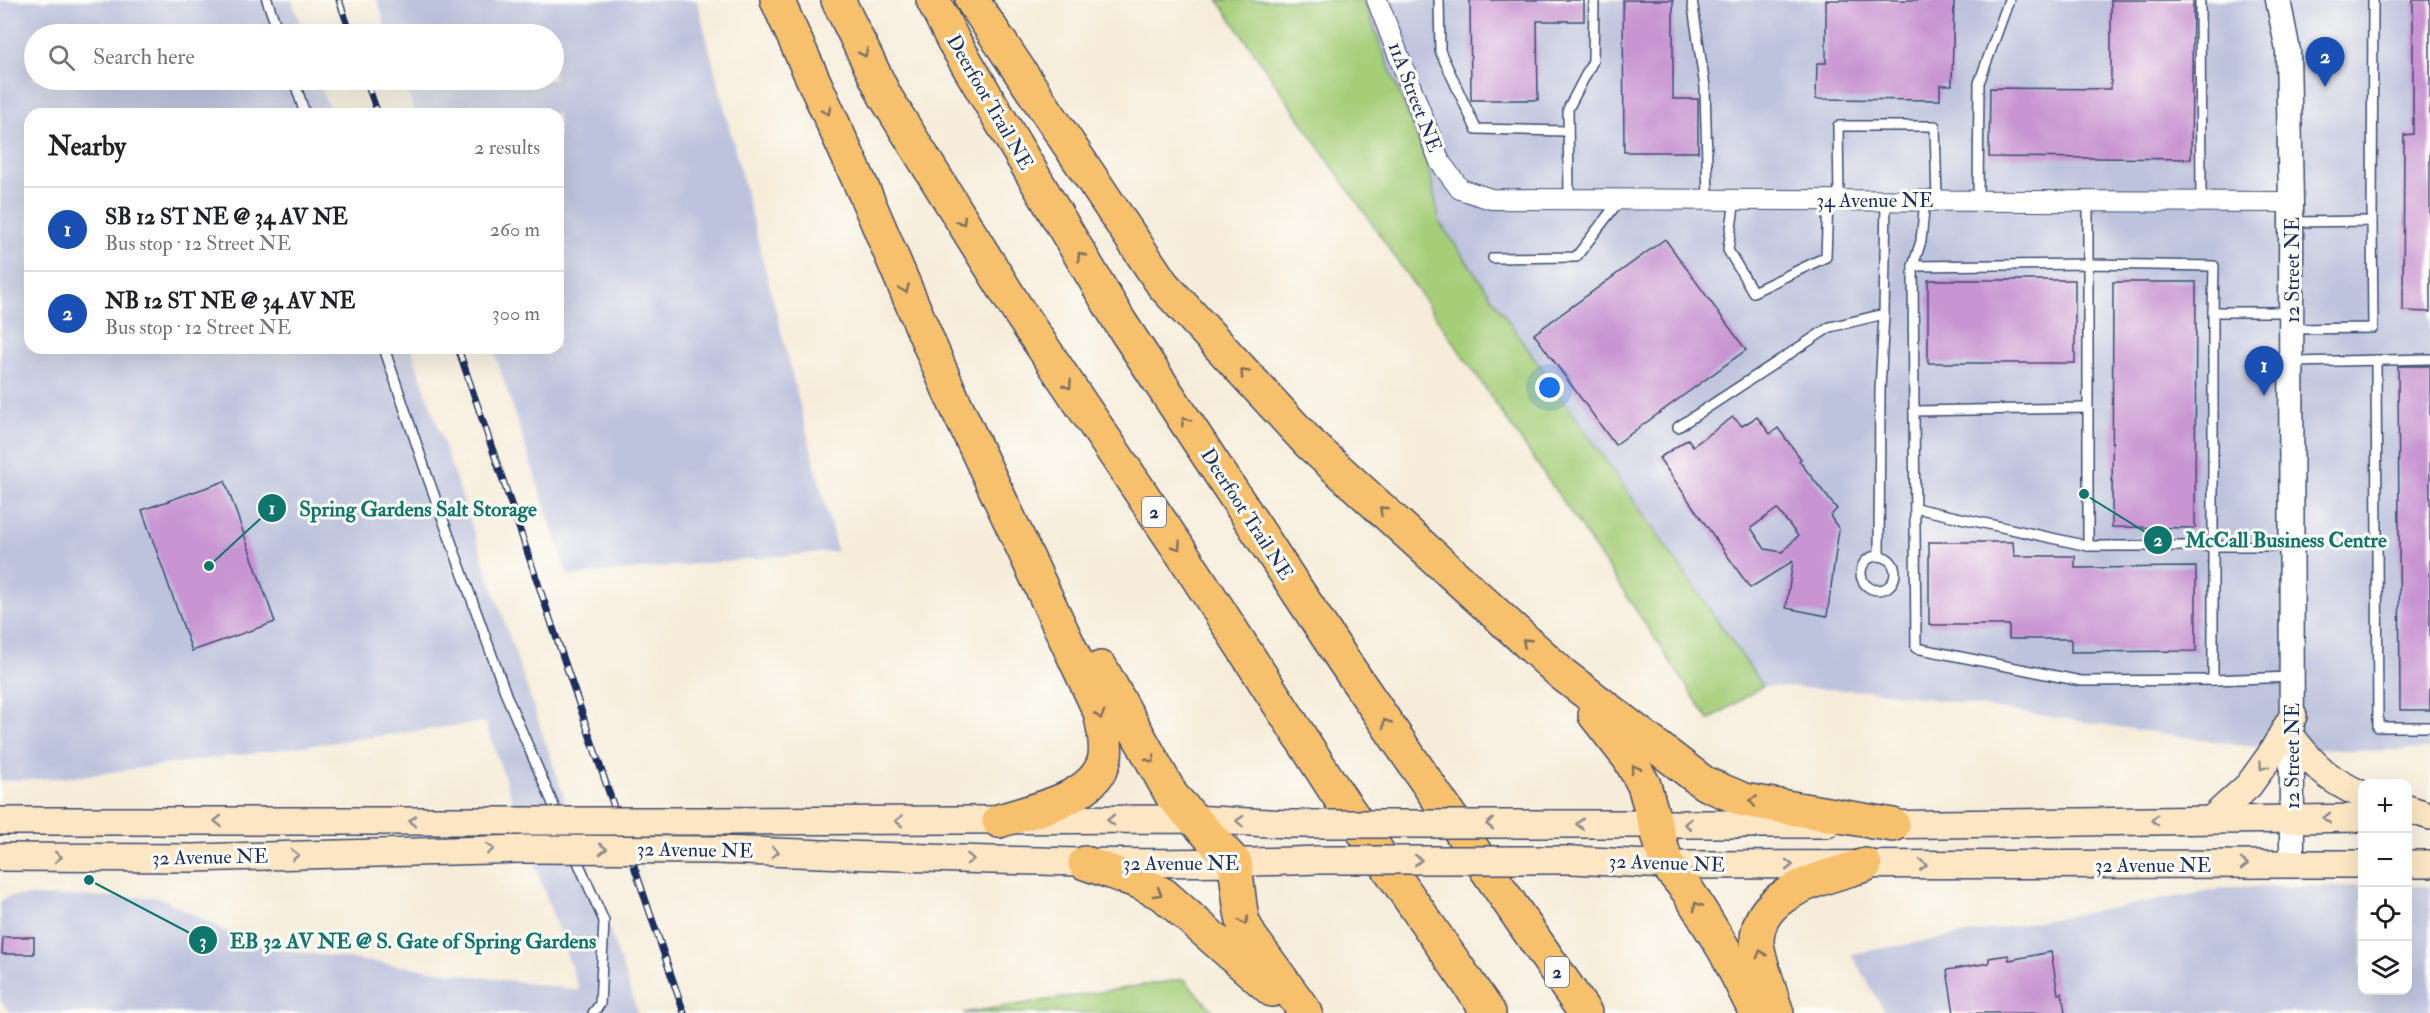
<!DOCTYPE html>
<html lang="en">
<head>
<meta charset="utf-8">
<style>
  body { margin:0; font-family:"IM FELL Double Pica",serif; background:#f2f2f2; color:#202124 }
  .controls { position:absolute; right:18px; bottom:18px; display:grid; overflow:hidden; border-radius:12px; box-shadow:0 6px 24px #0002 }
  .controls button { width:54px; height:54px; display:grid; place-items:center; padding:0; border:0; border-bottom:2px solid #e0e0e0; background:#fff; color:#202124; font:30px sans-serif }
  .you { position:absolute; left:1550px; top:388px; width:21px; height:21px; margin:-15px; border:4px solid #fff; border-radius:50%; background:#1a73e8; box-shadow:0 0 0 9px #1a73e833 }
  .badge { display:grid; place-items:center; width:39px; height:39px; border-radius:50%; background:#0f766e; color:#fff; font-size:20px; font-weight:700 }
  .pin { position:absolute; translate:-50% -50px; filter:drop-shadow(0 2px 3px #0008) }
  .pin::after { content:''; position:absolute; top:32px; width:21px; height:18px; background:inherit; clip-path:polygon(0 0,100% 0,50% 100%) }
  .list { margin:0; padding:0; list-style:none }
  h2 { display:flex; justify-content:space-between; align-items:center; height:78px; margin:0; padding:0 24px; font-size:26px }
  h2 small { font-size:20px; font-weight:400; color:#757577 }
  .list li { display:grid; grid-template-columns:39px 1fr auto; gap:18px; align-items:center; box-sizing:border-box; height:84px; padding:0 24px; border-top:2px solid #e0e0e0 }
  .list b { display:block; font-size:22px; white-space:nowrap }
  .list p { margin:0; font-size:20px; white-space:nowrap; color:#757577 }
  .list em { font-size:20px; font-style:normal; color:#757577 }
  .icon { flex:none; width:33px; height:33px; fill:none; stroke:currentColor; stroke-width:2; stroke-linecap:round; stroke-linejoin:round }
  .map { position:relative; flex:none; width:2430px; height:1013px; overflow:hidden }
  .search { position:absolute; background:#fff; box-shadow:0 6px 24px #0002; left:24px; top:24px; width:540px; height:66px; display:flex; align-items:center; gap:15px; box-sizing:border-box; padding:0 21px; border-radius:33px; color:#757577; font-size:22px }
  .panel { position:absolute; background:#fff; box-shadow:0 6px 24px #0002; left:24px; top:108px; width:540px; height:246px; border-radius:18px }
  .map>svg:first-child { display:block }
  .industrial { fill:#bec3dd }
  .green { fill:#a6ce79; stroke:#607e6c; stroke-width:1.5 }
  .building { fill:#c894d1; fill-rule:evenodd }
  .lines { fill:none; stroke-linecap:round; stroke-linejoin:round }
  .service-casing { stroke:#3c4b70; stroke-width:12 }
  .minor-casing { stroke:#3c4b70; stroke-width:22 }
  .tertiary-casing { stroke:#3c4b70; stroke-width:27 }
  .secondary-casing { stroke:#3c4b70; stroke-width:30 }
  .motorway-casing { stroke:#3c4b70; stroke-width:36 }
  .service { stroke:#fff; stroke-width:9 }
  .minor { stroke:#fff; stroke-width:20 }
  .tertiary { stroke:#fff; stroke-width:24 }
  .secondary { stroke:#fce6c4; stroke-width:27 }
  .motorway { stroke:#f7c06c; stroke-width:33 }
  .rail-casing { stroke:#1b2f5e; stroke-width:7 }
  .rail { stroke:#fdfcf7; stroke-width:4.5; stroke-dasharray:14; stroke-linecap:butt }
  .secondary-bridge-casing { stroke:#3c4b70; stroke-width:30; stroke-linecap:butt }
  .secondary-bridge { stroke:#fce6c4; stroke-width:27 }
  .oneway { stroke:#7e7064 }
  .oneway2 { stroke:#8c8a91 }
  .labels { text-anchor:middle; dominant-baseline:central; stroke-width:6; stroke-linejoin:round; paint-order:stroke }
  .shield { fill:#fdfcf7; stroke:#5f6c8c; stroke-width:1.5 }
  .shield-label { font-size:18px; font-weight:bold; fill:#1b2f5e }
  .street-label { font-size:20px; fill:#1b2f5e; stroke:#fdfcf7 }
  .leader { fill:none; stroke:#0f766e; stroke-width:2 }
  .callout-dot { fill:#0f766e; stroke:#fdfcf7; stroke-width:2 }
  .mark-label { font-size:18px; text-anchor:middle; font-weight:bold; fill:#fff }
  .callout-label { font-size:21px; text-anchor:middle; font-weight:bold; fill:#0f766e; stroke:#fdfcf7; stroke-width:6; stroke-linejoin:round; paint-order:stroke }
</style>
</head>
<body>
<div class="map">
<svg width="2430" height="1013" viewBox="0 0 2430 1013">
  <rect width="100%" height="100%" fill="#fdfcf7"/>
  <filter id="ink" filterUnits="userSpaceOnUse"><feTurbulence type="fractalNoise" baseFrequency=".0167" numOctaves="2"/><feDisplacementMap in="SourceGraphic" scale="12" xChannelSelector="R" yChannelSelector="G"/><feConvolveMatrix kernelMatrix="1 2 1 2 8 2 1 2 1" color-interpolation-filters="sRGB"/></filter>
  <filter id="wash" filterUnits="userSpaceOnUse"><feTurbulence type="fractalNoise" baseFrequency=".008" numOctaves="4" result="noise"/><feDisplacementMap in="SourceGraphic" scale="24" xChannelSelector="R" yChannelSelector="G"/><feGaussianBlur stdDeviation="1.35" result="paint"/><feColorMatrix in="noise" values="0 0 0 0 0 0 0 0 0 0 0 0 0 0 0 0 0 1.4 0 .05"/><feComposite in="paint" operator="in"/></filter>
  <g filter="url(#wash)">
    <rect width="100%" height="100%" fill="#f6ecd9"/>
    <g class="industrial">
      <path d="M0,0h292l12,34h-270v46h285l12,34h-301v234h381l227,665h-627l-11,-12v-100l11,-5 148,1 89,46 21,5 310,42 -94,-268 -410,55 -75,4z"/>
      <path d="M377,0h320l140,551 -269,25 -75,-228h65v-234h-143l-12,-34h151v-46h-166z"/>
      <path d="M1363,0h1067v749l-62,2 -124,-5 -358,-54 -123,-6 -323,-463 -11,-54z"/>
      <path d="M2362,886v104h46v-104h22v127h-544l-35,-59 383,-67z"/>
    </g>
    <g class="green">
      <path d="M1218,0h145l66,169 11,54 323,463 -54,34 -125,-188z"/>
      <path d="M1184,979l31,34h-252z"/>
    </g>
    <g id="blocks">
      <g class="building">
        <path d="M1470,0h114v21h-47l1,79h-67z"/>
        <path d="M1623,0h50v99h25v53h-74z"/>
        <path d="M1826,0h128l-2,85h-12v15l-124,-1 1,-36h9z"/>
        <path d="M2111,0h82l-2,159 -202,-2 1,-69 121,1z"/>
        <path d="M2413,0h17v312l-27,-1 1,-176 9,-1z"/>
        <path d="M1665,239l81,111 -131,95 -81,-111z"/>
        <rect x="1928" y="280" width="147" height="83"/>
        <path d="M2113,282h83l-1,246 -83,-1z"/>
        <path d="M2398,366h32v344h-30z"/>
        <path d="M1733,417l9,9 15,-9 13,17 8,-6 23,31 -2,2 38,48 -7,7 9,13 -12,87 -41,-8 7,-47 -43,27 -91,-130 29,-19 5,7zM1777,509l21,27 -16,16 -17,-3 -14,-21z"/>
        <path d="M225,481l50,141 -83,29 -50,-141z"/>
        <path d="M1929,542h84l1,14h61v12l121,-1v84l-125,1v-13h-62v-14h-80z"/>
        <path d="M3,937h31v17h-32z"/>
        <path d="M2051,952l7,42 4,-1 3,20h-111l-7,-43 42,-7v-5l19,-3 1,5z"/>
      </g>
    </g>
  </g>
  <g filter="url(#ink)">
    <use href="#blocks" fill-opacity="0" stroke="#3c4b70" stroke-width="1.5"/>
    <g class="lines">
      <g class="service-casing">
        <g id="service">
          <path d="M267,0l12,34"/>
          <path d="M1439,0l1,51 36,78 92,2"/>
          <path d="M1692,0l13,87 3,112"/>
          <path d="M2200,0l1,201"/>
          <path d="M294,80l11,34"/>
          <path d="M1569,199l-1,-90 25,-48 1,-61"/>
          <path d="M1735,199l-7,51 25,42 73,-35 2,-57"/>
          <path d="M1839,200l-1,-74h97l2,74"/>
          <path d="M1925,200l-4,41 -8,25 175,-2 126,2 -1,46"/>
          <path d="M1978,200l1,-117 30,-83"/>
          <path d="M2088,201v345h203"/>
          <path d="M2372,221l1,-221"/>
          <path d="M2292,222l80,-1 1,107 -81,1"/>
          <path d="M1493,258l83,-1 43,-56"/>
          <path d="M1913,266l1,145"/>
          <path d="M2289,312h-76v368l78,-3"/>
          <path d="M384,348l44,130 79,219 52,121"/>
          <path d="M2376,360l2,367h52"/>
          <path d="M2293,362l137,-3"/>
          <path d="M2088,408l-174,3 2,237 165,33 132,-1"/>
          <path d="M1678,427l152,-100 54,-13 2,-114"/>
          <path d="M1915,508l173,38"/>
          <path d="M1879,556l1,-166 4,-76"/>
          <circle cx="1878" cy="573" r="17"/>
          <path d="M574,853l30,68 -4,83 -7,9"/>
        </g>
      </g>
      <g class="minor-casing">
        <path id="minor" d="M1377,0l63,162 20,27 31,10 800,3"/>
      </g>
      <g class="tertiary-casing">
        <path id="tertiary" d="M2278,0l10,51 3,151 1,662"/>
      </g>
      <g class="secondary-casing">
        <g id="secondary">
          <path d="M2293,739c23,29 36,41 69,56"/>
          <path d="M2408,809l22,7"/>
          <path d="M2213,818l36,-33 21,-29 23,-40"/>
          <path d="M0,821h514"/>
          <path d="M706,821l485,-2 98,5"/>
          <path d="M1549,824h278"/>
          <path d="M1872,825l490,-7"/>
          <path d="M717,850c200,7 400,18 601,10"/>
          <path d="M0,857l193,1 330,-9"/>
          <path d="M1573,860l94,5 695,-1"/>
          <path d="M2408,864h22"/>
        </g>
      </g>
      <g class="motorway-casing">
        <g id="motorway">
          <path d="M777,0l89,196 85,199 149,317c3,14 7,30 5,45 -8,42 -72,53 -106,64"/>
          <path d="M838,0l47,96 132,213 170,252 147,228 155,224"/>
          <path d="M933,0l20,40 167,282 223,338 242,353"/>
          <path d="M972,0l191,285 146,158 253,231 142,109 40,17 149,25"/>
          <path d="M1101,668l71,128 63,67 5,43 3,16 7,14 56,77"/>
          <path d="M1595,715l34,43 15,27 23,80 21,26 37,60 31,62"/>
          <path d="M1085,863l54,19 25,13 108,95"/>
          <path d="M1777,1013c-5,-15 -19,-57 -20,-71 -1,-51 70,-65 108,-77"/>
        </g>
      </g>
      <use href="#service" class="service"/>
      <use href="#minor" class="minor"/>
      <use href="#tertiary" class="tertiary"/>
      <use href="#secondary" class="secondary"/>
      <use href="#motorway" class="motorway"/>
      <g class="rail-casing">
        <g id="rail">
          <path d="M339,0l12,34"/>
          <path d="M366,80l12,34"/>
          <path d="M458,348l226,665"/>
        </g>
      </g>
      <use href="#rail" class="rail"/>
      <g class="secondary-bridge-casing">
        <g id="secondary-bridge">
          <path d="M514,821h192"/>
          <path d="M1289,824h260"/>
          <path d="M523,849l194,1"/>
          <path d="M1318,860h255"/>
        </g>
      </g>
      <use href="#secondary-bridge" class="secondary-bridge"/>
    </g>
    <defs><path id="oneway-chevron" d="M-2-3.5L2.5 0L-2 3.5" fill="none" stroke-width="1.6" stroke-linecap="round" stroke-linejoin="round" transform="scale(1.5)"/></defs>
    <g class="oneway">
      <use href="#oneway-chevron" transform="translate(864 53) rotate(64)"/>
      <use href="#oneway-chevron" transform="translate(827 111) rotate(65)"/>
      <use href="#oneway-chevron" transform="translate(962 221) rotate(58)"/>
      <use href="#oneway-chevron" transform="translate(1081 256) rotate(-121)"/>
      <use href="#oneway-chevron" transform="translate(905 289) rotate(67)"/>
      <use href="#oneway-chevron" transform="translate(1244 373) rotate(-133)"/>
      <use href="#oneway-chevron" transform="translate(1068 385) rotate(56)"/>
      <use href="#oneway-chevron" transform="translate(1185 421) rotate(-123)"/>
      <use href="#oneway-chevron" transform="translate(1383 510) rotate(-137)"/>
      <use href="#oneway-chevron" transform="translate(1177 546) rotate(56)"/>
      <use href="#oneway-chevron" transform="translate(1526 642) rotate(-137)"/>
      <use href="#oneway-chevron" transform="translate(1100 715) rotate(74)"/>
      <use href="#oneway-chevron" transform="translate(1386 723) rotate(-124)"/>
      <use href="#oneway-chevron" transform="translate(1151 759) rotate(61)"/>
      <use href="#oneway-chevron" transform="translate(1635 769) rotate(-119)"/>
      <use href="#oneway-chevron" transform="translate(1753 801) rotate(-169)"/>
      <use href="#oneway-chevron" transform="translate(1158 893) rotate(30)"/>
      <use href="#oneway-chevron" transform="translate(1697 906) rotate(-121)"/>
      <use href="#oneway-chevron" transform="translate(1244 921) rotate(70)"/>
      <use href="#oneway-chevron" transform="translate(1761 954) rotate(-105)"/>
    </g>
    <g class="oneway2">
      <use href="#oneway-chevron" transform="translate(2263 766) rotate(125)"/>
      <use href="#oneway-chevron" transform="translate(2327 818) rotate(180)"/>
      <use href="#oneway-chevron" transform="translate(1111 820) rotate(179)"/>
      <use href="#oneway-chevron" transform="translate(2155 820) rotate(179)"/>
      <use href="#oneway-chevron" transform="translate(218 821) rotate(180)"/>
      <use href="#oneway-chevron" transform="translate(413 821) rotate(180)"/>
      <use href="#oneway-chevron" transform="translate(899 821) rotate(180)"/>
      <use href="#oneway-chevron" transform="translate(1240 821) rotate(-177)"/>
      <use href="#oneway-chevron" transform="translate(1490 824) rotate(-180)"/>
      <use href="#oneway-chevron" transform="translate(1580 824) rotate(180)"/>
      <use href="#oneway-chevron" transform="translate(1688 824) rotate(-180)"/>
      <use href="#oneway-chevron" transform="translate(490 849) rotate(-2)"/>
      <use href="#oneway-chevron" transform="translate(603 849)"/>
      <use href="#oneway-chevron" transform="translate(775 852) rotate(2)"/>
      <use href="#oneway-chevron" transform="translate(295 855) rotate(-2)"/>
      <use href="#oneway-chevron" transform="translate(58 857)"/>
      <use href="#oneway-chevron" transform="translate(970 859) rotate(2)"/>
      <use href="#oneway-chevron" transform="translate(1418 860)"/>
      <use href="#oneway-chevron" transform="translate(2244 864)"/>
      <use href="#oneway-chevron" transform="translate(1789 865)"/>
      <use href="#oneway-chevron" transform="translate(1923 865)"/>
    </g>
  </g>
  <g class="labels">
    <g class="shield">
      <rect x="1142" y="497" width="24" height="30" rx="4.5"/>
      <rect x="1545" y="957" width="24" height="30" rx="4.5"/>
    </g>
    <g class="shield-label">
      <text x="1154" y="512">2</text>
      <text x="1557" y="972">2</text>
    </g>
    <g class="street-label">
      <text transform="translate(1415 97) rotate(69)">11A Street NE</text>
      <text transform="translate(990 102) rotate(60)">Deerfoot Trail NE</text>
      <text x="1875" y="200">34 Avenue NE</text>
      <text transform="translate(2292 270) rotate(-90)">12 Street NE</text>
      <text transform="translate(1247 514) rotate(57)">Deerfoot Trail NE</text>
      <text transform="translate(2292 756) rotate(-90)">12 Street NE</text>
      <text transform="translate(695 850) rotate(1)">32 Avenue NE</text>
      <text transform="translate(210 857) rotate(-1)">32 Avenue NE</text>
      <text x="1181" y="863">32 Avenue NE</text>
      <text transform="translate(1667 863) rotate(2)">32 Avenue NE</text>
      <text x="2153" y="865">32 Avenue NE</text>
    </g>
  </g>
  <path class="leader" d="M209 566L272 508M2084 494L2158 540M89 880L203 940"/>
  <g class="callout-dot">
    <circle cx="209" cy="566" r="6"/>
    <circle cx="2084" cy="494" r="6"/>
    <circle cx="89" cy="880" r="6"/>
    <circle cx="272" cy="508" r="15"/>
    <circle cx="2158" cy="540" r="15"/>
    <circle cx="203" cy="940" r="15"/>
  </g>
  <g class="mark-label">
    <text x="272" y="514">1</text>
    <text x="2158" y="546">2</text>
    <text x="203" y="947">3</text>
  </g>
  <g class="callout-label">
    <text x="418" y="516">Spring Gardens Salt Storage</text>
    <text x="2286" y="547">McCall Business Centre</text>
    <text x="413" y="948">EB 32 AV NE @ S. Gate of Spring Gardens</text>
  </g>
</svg>
<div class="controls">
<button>+</button>
<button>−</button>
<button><svg class="icon" aria-label="locate" viewBox="0 0 24 24"><circle cx="12" cy="12" r="6"/><path d="M12 2v4M12 18v4M2 12h4M18 12h4"/></svg></button>
<button><svg class="icon" aria-label="layers" viewBox="0 0 24 24"><path d="M12 4l9 5-9 5-9-5zM3 14l9 5 9-5"/></svg></button>
</div>
<div class="you"></div>
<div class="pin badge" style="left:2264px;top:396px;background:#1a4fb4">1</div>
<div class="pin badge" style="left:2325px;top:87px;background:#1a4fb4">2</div>
<div class="search"><svg class="icon" aria-label="search" viewBox="0 0 24 24"><circle cx="10" cy="10" r="6"/><path d="M15 15l6 6"/></svg>Search here</div>
<section class="panel">
<h2>Nearby<small>2 results</small></h2>
<ul class="list">
<li><span class="badge" style="background:#1a4fb4">1</span><div><b>SB 12 ST NE @ 34 AV NE</b><p>Bus stop · 12 Street NE</p></div><em>260 m</em></li>
<li><span class="badge" style="background:#1a4fb4">2</span><div><b>NB 12 ST NE @ 34 AV NE</b><p>Bus stop · 12 Street NE</p></div><em>300 m</em></li>
</ul>
</section>
</div>
</body>
</html>
